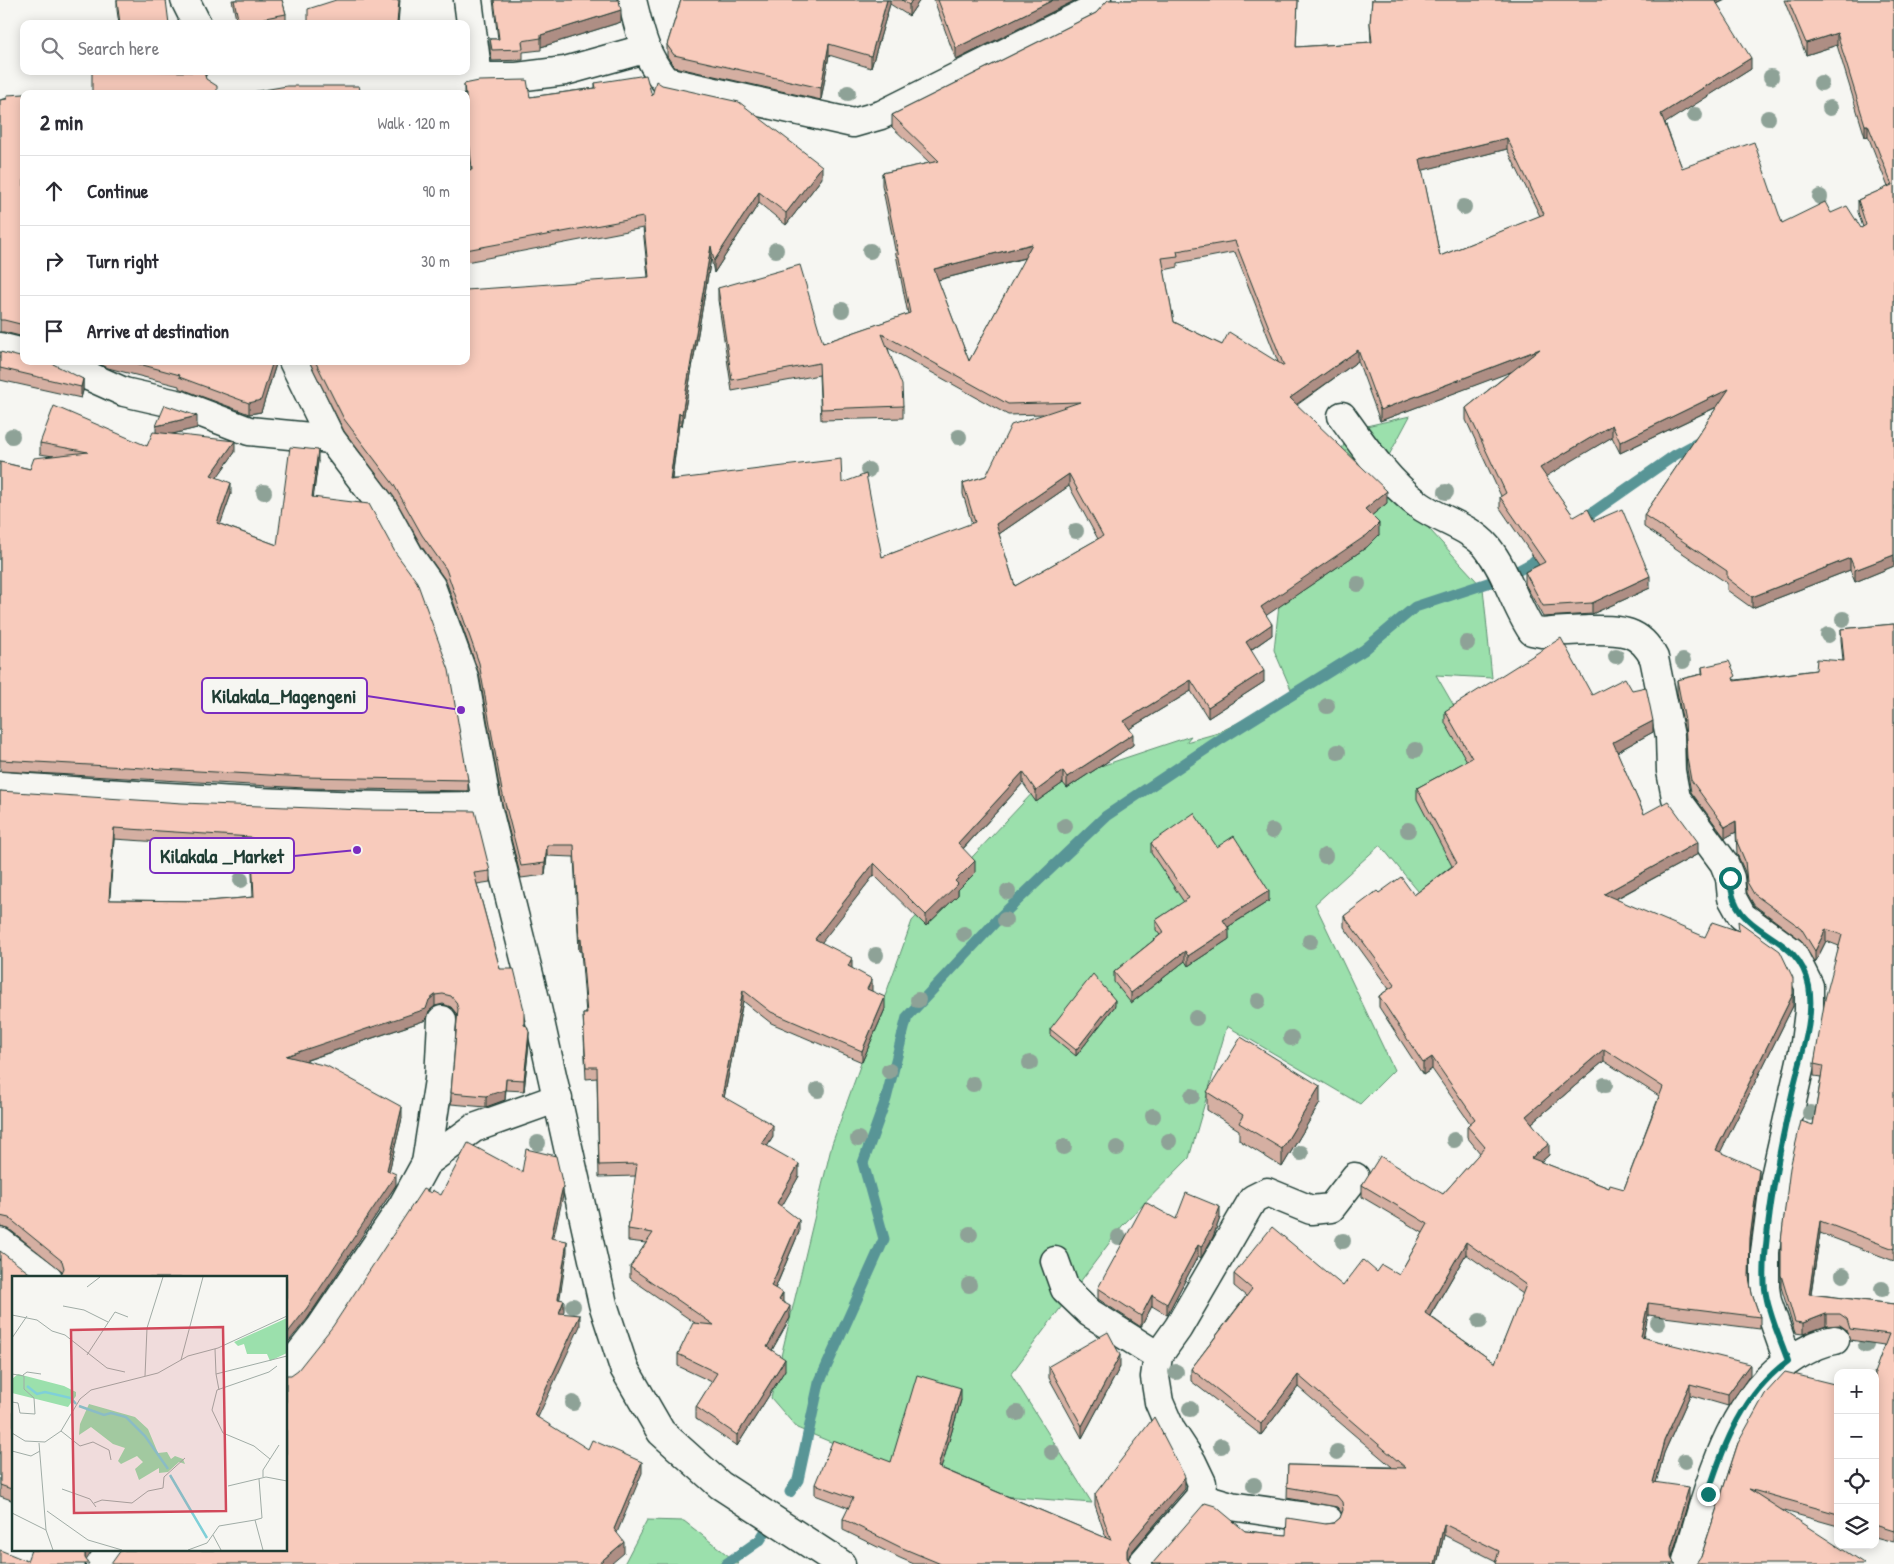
<!DOCTYPE html>
<html lang="en">
<head>
<meta charset="utf-8">
<style>
  body { margin:0; font-family:"Patrick Hand",sans-serif; background:#f7f7f7; color:#2b2b33 }
  .controls { position:absolute; right:15px; bottom:15px; display:grid; overflow:hidden; border-radius:10px; box-shadow:0 2px 12px #0003 }
  .controls button { width:45px; height:45px; display:grid; place-items:center; padding:0; border:0; border-bottom:1px solid #e1e1e2; background:#fff; color:#2b2b33; font:25px sans-serif }
  .stop { position:absolute; width:15px; height:15px; margin:-11px; border:4px solid #0f766e; border-radius:50%; background:#fff }
  .stop.end { background:#0f766e; border-color:#fff; box-shadow:0 1px 5px #0008 }
  .list { margin:0; padding:0; list-style:none }
  h2 { display:flex; justify-content:space-between; align-items:center; height:65px; margin:0; padding:0 20px; font-size:21px }
  h2 small { font-size:16px; font-weight:400; color:#7c7c81 }
  .list li { display:grid; grid-template-columns:32px 1fr auto; gap:15px; align-items:center; box-sizing:border-box; height:70px; padding:0 20px; border-top:1px solid #e1e1e2 }
  .list b { display:block; font-size:19px; white-space:nowrap }
  .list em { font-size:16px; font-style:normal; color:#7c7c81 }
  .icon { flex:none; width:28px; height:28px; fill:none; stroke:currentColor; stroke-width:2; stroke-linecap:round; stroke-linejoin:round }
  .map { position:relative; flex:none; width:1894px; height:1564px; overflow:hidden }
  .search { position:absolute; background:#fff; box-shadow:0 2px 12px #0003; left:20px; top:20px; width:450px; height:55px; display:flex; align-items:center; gap:12px; box-sizing:border-box; padding:0 18px; border-radius:10px; color:#7c7c81; font-size:19px }
  .panel { position:absolute; background:#fff; box-shadow:0 2px 12px #0003; left:20px; top:90px; width:450px; height:275px; border-radius:10px }
  .map>svg:first-child { display:block }
  .green { fill:#9be0ac; stroke:#5d8e70 }
  .lines { fill:none; stroke-linecap:round; stroke-linejoin:round }
  .stream { stroke:#599596; stroke-width:11 }
  .minor-casing { stroke:#1f3d34; stroke-width:31 }
  .minor { stroke:#f6f6f2; stroke-width:28 }
  .tree { fill:#8ea297 }
  .wall { fill:#d5afa2; stroke:#1f3d34; fill-rule:evenodd }
  .shaded-wall { fill:#ae8e84; stroke:#1f3d34 }
  .building { fill:#f8cbbc; stroke:#1f3d34; fill-rule:evenodd }
  .route { stroke:#0f766e; stroke-width:6 }
  .inset-river { fill:none; stroke:#7fd0d8; stroke-width:2.5 }
  .inset-road { fill:none; stroke:#a0aca6; stroke-width:1 }
  .view { fill:#d1495b; fill-opacity:0.15; stroke:#d1495b; stroke-width:2.5 }
  .inset-edge { fill:none; stroke:#1f3d34; stroke-width:2.5 }
  .leader { fill:none; stroke:#7b2cbf; stroke-width:2 }
  .callout-dot { fill:#7b2cbf; stroke:#f6f6f2; stroke-width:2 }
  .callout { fill:#f6f6f2; stroke:#7b2cbf; stroke-width:2 }
  .callout-label { font-size:20px; text-anchor:middle; font-weight:bold; fill:#1f3d34 }
</style>
</head>
<body>
<div class="map">
<svg width="1894" height="1564" viewBox="0 0 1894 1564">
  <rect width="100%" height="100%" fill="#f6f6f2"/>
  <filter id="ink" filterUnits="userSpaceOnUse"><feTurbulence type="fractalNoise" baseFrequency=".02" numOctaves="2"/><feDisplacementMap in="SourceGraphic" scale="10" xChannelSelector="R" yChannelSelector="G"/><feConvolveMatrix kernelMatrix="1 2 1 2 8 2 1 2 1" color-interpolation-filters="sRGB"/></filter>
  <g filter="url(#ink)">
    <g class="green">
      <path d="M1410,416l-31,58 104,114 9,90 -56,-3 124,214 -109,42 -71,-86 -65,59 79,166 -34,34 -133,-78 -38,132 -67,68 -111,148 81,129 -114,-9 -140,-49 -41,-17 -26,-30 61,-254 80,-223 126,-134 153,-51 -5,6 32,-9 75,-39 -19,-44 6,-55 38,-79 31,-86z"/>
      <path d="M647,1520l37,1 55,43h-115z"/>
    </g>
    <g class="lines">
      <g class="stream">
        <path d="M1579,522l96,-67 28,-15"/>
        <path d="M790,1492l8,-12 21,-97 65,-144 -21,-76 23,-64 21,-82 92,-99 107,-102 115,-77 143,-89 51,-43 91,-30 26,-14 13,-13"/>
        <path d="M726,1564l34,-24 13,-21"/>
      </g>
      <g class="minor-casing">
        <g id="minor">
          <path d="M185,0l12,24"/>
          <path d="M468,0l10,77h39l48,-6 79,-22"/>
          <path d="M632,0c8,32 12,54 33,81l188,42 28,-8 208,-104 8,-11"/>
          <path d="M219,82h232l27,-5"/>
          <path d="M0,347l24,6"/>
          <path d="M55,361l69,31 57,13 68,26 82,8"/>
          <path d="M293,361l38,78 51,67 27,49 22,31 33,91 23,129 48,193 68,305 21,64 37,64 59,53 121,79"/>
          <path d="M1342,416c23,32 45,65 77,89 21,15 51,22 68,42 20,25 27,57 45,84l10,2c15,-2 31,-2 47,-3 29,0 50,-2 65,28l16,78 1,35 5,27 48,65 6,15 2,20 10,18 50,36 17,34v25l-4,32 -30,134 -10,75v36l2,13 21,60"/>
          <path d="M0,786c162,11 325,23 487,20"/>
          <path d="M426,1163l48,-35 84,-30"/>
          <path d="M0,1242l48,36"/>
          <path d="M1055,1261l10,28 25,24 68,43"/>
          <path d="M286,1371l34,-43 83,-123 23,-42 13,-83 3,-60"/>
          <path d="M1200,1497l31,9 97,14"/>
          <path d="M100,1564l12,-14"/>
          <path d="M1142,1564l58,-67 2,-14 -10,-21 -21,-32 -12,-28 -4,-25 3,-21 20,-28 75,-129 14,-7 44,18 20,-2 24,-31"/>
          <path d="M1686,1564c22,-72 41,-166 110,-208 13,-7 24,-14 39,-16"/>
        </g>
      </g>
      <use href="#minor" class="minor"/>
    </g>
    <g class="tree">
      <circle cx="1771" cy="77" r="8"/>
      <circle cx="1821" cy="83" r="8"/>
      <circle cx="848" cy="93" r="8"/>
      <circle cx="1830" cy="108" r="8"/>
      <circle cx="1695" cy="115" r="8"/>
      <circle cx="1768" cy="118" r="8"/>
      <circle cx="1820" cy="197" r="8"/>
      <circle cx="1464" cy="207" r="8"/>
      <circle cx="776" cy="250" r="8"/>
      <circle cx="870" cy="251" r="8"/>
      <circle cx="842" cy="310" r="8"/>
      <circle cx="12" cy="436" r="8"/>
      <circle cx="959" cy="437" r="8"/>
      <circle cx="868" cy="470" r="8"/>
      <circle cx="264" cy="492" r="8"/>
      <circle cx="1446" cy="492" r="8"/>
      <circle cx="1076" cy="531" r="8"/>
      <circle cx="1358" cy="584" r="8"/>
      <circle cx="1843" cy="619" r="8"/>
      <circle cx="1828" cy="635" r="8"/>
      <circle cx="1467" cy="643" r="8"/>
      <circle cx="1616" cy="656" r="8"/>
      <circle cx="1683" cy="661" r="8"/>
      <circle cx="1327" cy="706" r="8"/>
      <circle cx="1415" cy="750" r="8"/>
      <circle cx="1338" cy="752" r="8"/>
      <circle cx="1065" cy="826" r="8"/>
      <circle cx="1408" cy="830" r="8"/>
      <circle cx="1272" cy="831" r="8"/>
      <circle cx="1325" cy="856" r="8"/>
      <circle cx="241" cy="880" r="8"/>
      <circle cx="1008" cy="892" r="8"/>
      <circle cx="1005" cy="920" r="8"/>
      <circle cx="964" cy="934" r="8"/>
      <circle cx="1310" cy="941" r="8"/>
      <circle cx="876" cy="955" r="8"/>
      <circle cx="918" cy="1000" r="8"/>
      <circle cx="1258" cy="1001" r="8"/>
      <circle cx="1196" cy="1018" r="8"/>
      <circle cx="1291" cy="1038" r="8"/>
      <circle cx="1030" cy="1063" r="8"/>
      <circle cx="889" cy="1071" r="8"/>
      <circle cx="973" cy="1084" r="8"/>
      <circle cx="1605" cy="1085" r="8"/>
      <circle cx="818" cy="1090" r="8"/>
      <circle cx="1192" cy="1096" r="8"/>
      <circle cx="1810" cy="1113" r="8"/>
      <circle cx="1153" cy="1116" r="8"/>
      <circle cx="858" cy="1139" r="8"/>
      <circle cx="1454" cy="1140" r="8"/>
      <circle cx="1169" cy="1141" r="8"/>
      <circle cx="538" cy="1143" r="8"/>
      <circle cx="1064" cy="1147" r="8"/>
      <circle cx="1117" cy="1148" r="8"/>
      <circle cx="1301" cy="1153" r="8"/>
      <circle cx="970" cy="1234" r="8"/>
      <circle cx="1119" cy="1237" r="8"/>
      <circle cx="1343" cy="1241" r="8"/>
      <circle cx="1843" cy="1275" r="8"/>
      <circle cx="969" cy="1285" r="8"/>
      <circle cx="1882" cy="1289" r="8"/>
      <circle cx="573" cy="1306" r="8"/>
      <circle cx="1480" cy="1321" r="8"/>
      <circle cx="1658" cy="1323" r="8"/>
      <circle cx="1866" cy="1345" r="8"/>
      <circle cx="1176" cy="1372" r="8"/>
      <circle cx="573" cy="1403" r="8"/>
      <circle cx="1190" cy="1409" r="8"/>
      <circle cx="1017" cy="1413" r="8"/>
      <circle cx="1221" cy="1446" r="8"/>
      <circle cx="1052" cy="1452" r="8"/>
      <circle cx="1337" cy="1452" r="8"/>
      <circle cx="1685" cy="1461" r="8"/>
      <circle cx="1254" cy="1485" r="8"/>
    </g>
    <g class="wall">
      <path d="M117,0l52,24h-50l-2,-14z"/>
      <path d="M232,0h50l4,14v10h-49z"/>
      <path d="M493,0h126l2,22 -80,25v3l-18,2v8l-31,1 -2,-10v-12h8z"/>
      <path d="M681,0h239l-11,16 -19,-12 -19,64 -42,-13 -8,45 -147,-33 -7,-11v-11z"/>
      <path d="M934,0h142l-120,60z"/>
      <path d="M1108,0h190l-2,47 75,-5 -1,-19 2,-23h353l-8,4 34,65 -86,54 17,45 100,55 49,-10 30,15 2,-1 -5,-15v-12l30,-13 -20,-51 -3,1 -28,-92 -31,10 -22,-55h110v566l-39,16 -5,-12 -98,38 -25,-18v-7l-83,-56v-12l73,-108 -97,46 -8,-16 -67,39 29,41 20,4 56,67 -58,26 -49,3 -18,-33v-12l14,-7 -39,-57v-11l1,-1 -35,-76v-12l46,-37 -132,50 -22,-60 -61,44 90,98 -16,13 8,19 -12,12 -101,68 6,20 -21,15 13,32 -56,36 -17,-27 -62,38 4,16 -66,43 -4,-5 -27,19 -13,-19 -60,66 12,24 -17,17v5l-32,31 -52,-51 -53,67 31,26 20,23 13,18 -23,53 -91,-39 -28,-22 -19,97 49,39 -6,9 32,30 -18,31 18,25 -24,57 8,13 7,16 -18,32 13,20 -48,76 -41,-27v-12l16,-25 -34,-16v-12l17,-31 -65,-45v-11l16,-24 -18,-2v-12l8,-53 -37,1 -2,-99 -11,1 -3,-65h3l-5,-63h-2l-5,-94 -27,-1 -2,19 -24,3 -19,-75 -23,-129 -33,-93 -24,-34 -28,-50 -50,-66 -35,-70h157l182,-84 -5,-49 -177,34v-93l5,1 -5,-49v-27h-2v-10l66,13 65,-9v-5l57,13 170,82 -36,47 -27,-22 -45,70 -3,-15 -29,168 -3,-1 -7,54 170,4 40,74 90,-33 -9,-30v-11l23,-7 57,-62 -35,1 -120,-67 15,58v12l-82,2 -2,-45 -87,16 -14,-91v-12l105,55 85,-29 -26,-129v-12l48,-10 -38,-36v-12l204,-102zM1507,149l33,67 -100,40 -18,-86zM1235,252l43,110 -56,-17 -48,-23 -10,-52 14,-3v-4zM1025,258l-56,103 -31,-81zM1069,486l29,53 -83,47 -16,-52z"/>
      <path d="M24,94v243l-20,-5h-4v-232z"/>
      <path d="M0,352l83,27v12l-2,7 -81,-18z"/>
      <path d="M94,361h183l-16,51 -12,2 -70,-26v-2l-71,-18z"/>
      <path d="M197,428l-25,6 63,18 -18,25 14,17 -11,30 57,21 41,-84 -5,36 155,283v11l-163,-3 -305,-17v-309l30,7 23,-13 -13,-2v-11l107,3 9,-14z"/>
      <path d="M1894,624v637l-74,-28 -9,61 83,10v238l-19,-5v-164l9,-28 -34,-5 -3,-10 -7,-5 -14,1 -23,8 -8,-1 -14,-46v-46l32,-116 8,-48 -7,-1v-12l25,-118 -13,-5 -11,22 -14,-23 -47,-35 -7,-12 -2,-21 -8,-18 -1,-22 -11,6 -34,-46 -4,-23 -2,-36 -8,-41v-12l25,-6v-7l34,13 80,-10 27,-9 -2,-21v-11z"/>
      <path d="M1592,695l61,37 -36,20 27,62 54,40 -82,45 177,107 -73,146 39,29 -9,69 -1,27 3,17 8,23v12l-112,-14 -5,23 107,37 -22,31 -38,-11 -26,58 -8,29 33,17 -17,58 2,6 -178,-2 -52,-26 -7,29h-285l93,-33 41,4 40,-11 8,-1 6,-5 2,-5 -5,-6 -50,-9 1,-33 104,2 -94,-80 -37,48 -70,-54v-12l55,-73 -12,-10v-12l109,12 34,-14 22,3 24,-42 -61,-36v-12l81,9 37,-41 -13,-16v-11l3,-3 -38,-54 -9,6 -44,-68v-11l10,-7 -45,-62v-11l35,-23 35,2 38,-29 -35,-67v-11l50,-27 -22,-38v-12zM1604,1061l55,35 -35,93 -15,-1 -68,-26 8,-7 -17,-32zM1466,1254l57,40 -28,69 -65,-47z"/>
      <path d="M0,791l490,80v11l-13,2 23,85 24,56 5,18 -5,48 -18,-1 -1,10 -19,7 -35,-3v-11l6,-76 -1,-4 -5,-6 -8,-3 -8,2 -6,5 -3,9 -121,41 97,57 -13,53 7,14 -89,134 -247,-42 2,-6 -53,-42 -9,-2zM114,839l137,9 2,49 -44,4 -100,-1z"/>
      <path d="M1151,843l66,4 52,54 -41,26 1,12 -41,27 -3,-5 -54,42 -17,-21v-10l46,-37 -4,-5v-10l28,-18 -33,-49z"/>
      <path d="M1115,1006l-39,50 -26,-21v-6z"/>
      <path d="M1207,1092l113,11 -38,64 -43,-27v-10l-32,-20z"/>
      <path d="M1220,1218l-7,19 -12,21 -3,-2 -31,59 -15,-9 -11,21 -43,-28v-11l78,-69z"/>
      <path d="M0,1251l14,27v223l-14,-5z"/>
      <path d="M1049,1366l71,1 -38,71 -33,-60z"/>
      <path d="M1838,1385v141l-57,-16 -80,47 37,-114z"/>
      <path d="M961,1400l-20,68 165,70 -11,-33v-11l90,-5 -55,65 -2,5 4,5h-218l-14,-6 -57,-28v-11l6,-11 -34,-13v-11l76,-22z"/>
    </g>
    <g class="shaded-wall">
      <path d="M399,0h1l-2,24h-1z"/>
      <path d="M887,0h3v4l-19,64v-12z"/>
      <path d="M912,0h8l-11,16v-11z"/>
      <path d="M1053,0h23l-120,60v-12z"/>
      <path d="M1712,0h13l-13,6z"/>
      <path d="M621,10v12l-80,25v-12z"/>
      <path d="M1837,33v12l-31,10v-12z"/>
      <path d="M829,44v11l-8,45v-12z"/>
      <path d="M1751,58v11l-90,57v-12z"/>
      <path d="M1865,125h3v11l-3,1z"/>
      <path d="M1507,138v11l-87,22v-12z"/>
      <path d="M822,166v12l-36,47v-12z"/>
      <path d="M759,192v11l-45,70v-12z"/>
      <path d="M1032,244v12l-98,25v-12z"/>
      <path d="M711,246v12l-29,168v-12z"/>
      <path d="M1540,349v12l-160,60v-11z"/>
      <path d="M1358,350v11l-68,48v-11z"/>
      <path d="M273,361h4l-16,51 -12,2v-11z"/>
      <path d="M83,379v12l-2,7v-11z"/>
      <path d="M1729,389v12l-109,52v-11z"/>
      <path d="M679,413v12l-9,66v-11z"/>
      <path d="M197,416v12l-41,10v-12z"/>
      <path d="M1612,425v12l-72,43v-12z"/>
      <path d="M235,441v11l-24,34v-11z"/>
      <path d="M318,450v11l-6,47v-11z"/>
      <path d="M1069,474v12l-73,50v-12z"/>
      <path d="M231,483v11l-14,40v-11z"/>
      <path d="M1387,491v12l-22,18v-12z"/>
      <path d="M1379,523v12l-12,12 -106,72v-12z"/>
      <path d="M1894,555v11l-39,16v-12z"/>
      <path d="M1850,558v12l-98,38v-11z"/>
      <path d="M1650,576v12l-58,26v-11z"/>
      <path d="M1272,624v11l-26,18v-11z"/>
      <path d="M1264,671v11l-56,36v-11z"/>
      <path d="M1191,680v11l-67,41v-11z"/>
      <path d="M1653,721v11l-40,22v-12z"/>
      <path d="M1133,734v11l-66,43v-11z"/>
      <path d="M1063,771v12l-27,19v-11z"/>
      <path d="M1023,772v11l-65,71v-11z"/>
      <path d="M1736,821v11l-11,6v-11z"/>
      <path d="M114,828v11l-5,72v-11z"/>
      <path d="M1698,842v12l-94,51v-11z"/>
      <path d="M547,845v11l-2,19v-12z"/>
      <path d="M975,861v12l-17,17v5l-32,31v-11l29,-34z"/>
      <path d="M874,863v12l-59,76v-12z"/>
      <path d="M1269,891v10l-46,29v-10z"/>
      <path d="M1229,929v10l-41,27v-10z"/>
      <path d="M1826,929v12l-11,22v-12z"/>
      <path d="M581,939v12h-2v-11z"/>
      <path d="M1185,951v10l-54,42v-10z"/>
      <path d="M852,958v12l-4,-4z"/>
      <path d="M872,979v12l-5,10v-12z"/>
      <path d="M743,990v11l-21,107v-12z"/>
      <path d="M1793,994v12l-77,155v-11z"/>
      <path d="M435,995v11l-6,5 -3,9 -140,47v-11l143,-56z"/>
      <path d="M885,997v12l-23,53v-11z"/>
      <path d="M1115,1000v6l-39,50v-6z"/>
      <path d="M529,1032v11l-5,48v-11z"/>
      <path d="M1604,1049v12l-78,67v-12z"/>
      <path d="M1432,1057v12l-9,6v-12z"/>
      <path d="M506,1079l-1,21 -19,7v-11z"/>
      <path d="M1320,1086v17l-38,64v-18z"/>
      <path d="M402,1107v11l-15,62v-10z"/>
      <path d="M773,1125v12l-11,18v-12z"/>
      <path d="M1549,1144v11l-18,15v-12z"/>
      <path d="M799,1164v12l-22,39v-12z"/>
      <path d="M1759,1169v12l-9,69v-12z"/>
      <path d="M396,1174v11l-89,134 -21,26v-10z"/>
      <path d="M563,1186v10l-12,53v-11z"/>
      <path d="M1220,1207v11l-7,19 -12,21v-11z"/>
      <path d="M799,1220v12l-28,66v-12z"/>
      <path d="M1820,1221v12l-11,72v-11z"/>
      <path d="M567,1241v11l-9,58v-11z"/>
      <path d="M1466,1242v12l-41,70v-11z"/>
      <path d="M1198,1245v11l-31,59v-11z"/>
      <path d="M783,1293v12l-4,-5z"/>
      <path d="M1152,1295v11l-11,21v-11z"/>
      <path d="M564,1300v11l-5,13v-11z"/>
      <path d="M1648,1303v12l-7,34v-12z"/>
      <path d="M790,1306v12l-23,41v-12z"/>
      <path d="M1826,1314v12l-23,8v-11z"/>
      <path d="M580,1315v11l-46,100v-11z"/>
      <path d="M1120,1355v12l-38,71v-12z"/>
      <path d="M785,1359v11l-48,76v-11z"/>
      <path d="M1750,1364v11l-22,31v-12z"/>
      <path d="M1298,1375v12l-37,48v-11z"/>
      <path d="M1690,1384v11l-26,58 -11,41v-12l11,-41z"/>
      <path d="M961,1388v12l-23,79v-12z"/>
      <path d="M642,1462v11l-28,67v-11z"/>
      <path d="M1185,1477v12l-55,65 -3,8v-12l3,-7z"/>
      <path d="M1689,1487v12l-18,61v-12z"/>
      <path d="M1444,1524v11l-7,29h-2z"/>
      <path d="M624,1542v11l-13,11h-13z"/>
      <path d="M85,1550h8l-8,12z"/>
    </g>
    <g class="building">
      <path d="M117,0h49l3,24h-49z"/>
      <path d="M234,0h48l4,14 -47,9z"/>
      <path d="M336,0h63l-2,24h-89v-15z"/>
      <path d="M494,0h125l2,10 -80,25v3l-19,3 1,8 -31,1 -2,-11h9z"/>
      <path d="M681,0h206l-16,56 -42,-12 -8,44 -147,-33 -7,-10z"/>
      <path d="M902,0h10l-3,5z"/>
      <path d="M938,0h115l-97,48z"/>
      <path d="M1108,0h190l-2,47 76,-5 -2,-19 2,-23h343l36,58 -90,56 21,54 72,-26 28,81 43,-21 6,11 16,-7 14,22 5,-3 -8,-25 34,-15 -24,-60h-3l-28,-92 -31,10 -18,-43h106v555l-39,15 -5,-12 -98,39 -25,-19v-7l-83,-56 85,-126 -109,53 -8,-17 -72,43 34,49 14,-8 6,12 28,-12 28,67 -58,27 -49,3 -18,-34 20,-10 -45,-65 6,-4 -40,-85 74,-59 -160,61 -22,-60 -68,48 97,93 -22,18 14,14 -12,12 -106,72 11,17 -26,18 18,29 -56,36 -17,-27 -67,41 9,13 -66,43 -4,-6 -27,20 -13,-19 -65,71 17,18 -20,20 3,3 -32,31 -52,-52 -59,76 37,19 -4,8 24,13 -5,10 18,8 -23,54 -91,-39 -28,-22 -21,106 51,29 -11,18 37,21 -22,39 22,17 -28,66 12,7 -4,7 11,6 -23,41 18,12 -48,76 -41,-28 21,-34 -39,-19 15,-31 21,2 -84,-58 23,-34 -25,-4 9,-65 -38,1 -2,-98h-11l-3,-53h4l-6,-75 -2,1 -5,-95h-27l-2,18 -24,3 -19,-75 -23,-128 -33,-94 -24,-34 -28,-50 -50,-66 -29,-58h151v-71l183,-13 -6,-60 -177,33v-81l6,1 -6,-60v-16h-1l-1,-10 15,-3 48,-1 3,17 66,-9 -1,-5 51,-8 6,21 4,-15 6,4 77,17 83,64 -36,47 -27,-21 -45,69 -3,-15 -29,168 -3,-1 -9,67 171,-21 1,24 24,-9 16,83 93,-35 -12,-39 23,-7 25,-51 69,-23 -72,2 -126,-70 20,51 1,21 -82,3 -2,-46 -87,17 -14,-92 82,-23 23,78 87,-30 -28,-140 57,-12 -47,-46 204,-102zM1507,138l37,76 -104,42 -20,-97zM1235,241l49,125 -55,-34 -7,13 -48,-23 -12,-64 16,-2 -1,-5zM1032,244l-63,117 -35,-92zM1069,474l34,62 -88,50 -19,-62z"/>
      <path d="M92,71l112,1 2,7 11,7v8h-185l60,-2z"/>
      <path d="M287,86h72l2,8h-121z"/>
      <path d="M24,94v231l-20,-5h-4v-220l7,-1v-4z"/>
      <path d="M0,352l20,5 4,-1v5h23l36,18 -2,8 -81,-19z"/>
      <path d="M128,361h145l-12,39 -12,3 -70,-26 1,-2z"/>
      <path d="M165,405l32,11 -41,10z"/>
      <path d="M54,406l93,40 6,-14 82,9 -24,34 20,8 -14,40 60,22 13,-98 28,3 -6,47 57,7 26,48 22,30 32,88 19,110 -163,-3 -305,-17v-298l30,7 4,-11 54,-6 -48,-9z"/>
      <path d="M1894,624v625l-74,-28 -11,73 85,10v227l-19,-6v-152h-1l15,-39 -39,-5 -3,-10 -7,-5h-14l-23,9 -8,-1 -14,-47v-34l9,-73 11,-47 12,4 10,-59 -9,-2 11,-65 17,-64 -16,-6 -11,22 -14,-23 -47,-34 -7,-12 -2,-21 -8,-19 -1,-21 -11,6 -34,-47 -4,-22 -2,-37 -8,-41 26,-6 -1,-7 27,-6 7,15 -3,2 1,3 82,-11 1,-11 27,2 -3,-32z"/>
      <path d="M1561,638l31,57 33,-17 7,12 14,-3 7,34 -40,21 31,72 24,-13 30,41 -94,52 101,43 7,-15 27,9 -1,-10 42,30 13,27v16l-77,156 43,19 -9,69 -1,39 3,17 8,23 -112,-14 -7,34 109,27 -22,30 -38,-10 -26,57 -11,41 36,5 -18,61v8l3,7 2,1h-181l4,-13 -55,-27 -9,40h-283l53,-61 10,3 30,25 41,4 1,-17 39,6 8,-1 6,-5 3,-8 -1,-8 -5,-6 -50,-9 1,-22 118,3 -108,-93 -37,49 -70,-55 61,-80 -18,-15 38,-47 71,59 20,-26 14,12 5,-7 17,10 29,-51 -66,-39 18,-29 63,38 42,-47 -18,-21 8,-7 -43,-62 -9,6 -44,-67 16,-11 -51,-69 33,-25 2,2 22,-16 13,18 43,-32 -40,-75 55,-30 -27,-47zM1604,1049l59,38 -39,102 -14,-4 -1,3 -78,-30 18,-14 -23,-28zM1466,1242l60,43 -31,78 -70,-50z"/>
      <path d="M0,791l182,12 183,7 110,1 15,60 -16,2 26,96h14l10,41v15l3,1 2,6 -5,48 -18,-1 -1,11 -19,6 -35,-3 7,-84 -2,-7 -5,-6 -8,-2 -8,1 -6,5 -3,9 -140,47 41,10 75,41 -15,63 9,4 -89,134 -21,27v-57h-227l1,-1 4,-9 -2,-7 -53,-43 -9,-2zM114,828l137,9 3,60 -45,4 -100,-1z"/>
      <path d="M1194,813l23,34 17,-11 35,55 -46,29 6,9 -41,27 -3,-5 -54,42 -17,-21 50,-40 -8,-12 33,-22 -38,-55z"/>
      <path d="M1093,974l22,26 -39,50 -26,-21z"/>
      <path d="M1241,1037l79,49 -38,63 -43,-26 4,-8 -36,-23z"/>
      <path d="M468,1143l54,29 4,-23 30,7 7,30 -12,52 16,3 -9,58 6,1 -5,13 21,2 -46,100 54,34 4,-9 50,22 -28,67 10,13 -26,22h-487l10,-14h165v-175h5l7,-5 35,-44 90,-137 8,4 1,-3 9,5z"/>
      <path d="M1186,1193l34,14 -7,18 -12,22 -3,-2 -31,59 -15,-9 -11,21 -43,-28 47,-86 31,17z"/>
      <path d="M0,1251l36,27h-22v212l-14,-5z"/>
      <path d="M1108,1332l12,23 -38,71 -33,-60z"/>
      <path d="M1785,1372l53,13v129l-89,-25 116,75h-169l5,-7 37,-114 27,-49z"/>
      <path d="M917,1375l44,13 -23,79 173,73 -16,-46 59,-77 31,60 -55,66 -3,7v8l5,6h-191l-41,-17 -57,-28 10,-21 -38,-14 18,-44 58,22z"/>
      <path d="M0,1550l27,11 4,-11h54v8l4,6h-89z"/>
    </g>
  </g>
  <g class="lines" filter="url(#ink)">
    <path class="route" d="M1708,1494c16,-51 36,-101 80,-133 -8,-23 -20,-48 -23,-72 -2,-17 0,-36 2,-53 5,-49 15,-98 26,-146 7,-32 22,-70 16,-104 -12,-59 -77,-46 -79,-108"/>
  </g>
  <g transform="translate(12 1276)">
    <rect width="275" height="275" fill="#f6f6f2"/>
    <path d="M275,42v35l-17,8 -3,-7h-20l-3,-10 -6,2 -4,-4zM6,98l46,12 12,6v4l-8,11 -56,-14v-14zM77,128l46,13 13,12 10,24 9,-1 4,7 4,-3 8,3 2,5 -6,-2 -11,10 -9,1v-5l-20,12 -4,-11 8,-7 -6,-6 -16,8 -3,-3 7,-13 -12,-4 -22,-17 -12,8 1,-11z" fill="#9be0ac"/>
    <path class="inset-river" d="M15,110l10,8 8,-2 26,6 5,6M67,130l25,9 7,-2 15,4 19,19 23,33M158,199l37,63"/>
    <path class="inset-road" d="M75,11l13,-10M51,30l21,4 24,12M0,39l25,5 15,11 13,4 42,33 18,4M0,62l15,-22M203,73l1,25M75,79l28,-43 13,5M169,84l22,-83M0,98l12,2v13l10,9 1,16 -15,-1 -2,-10 -6,-1M11,99l4,-3 14,2M133,100l2,-48 16,-51M207,114l-3,-16 71,-18M49,155l19,15 13,-4 16,8 2,10M0,157l13,8 20,1 16,-11 19,-32 11,-9 67,-17 30,-17 30,-8 69,-32M27,167l7,87 7,20M0,175l19,5 9,-5M258,183l-16,-13 -31,-13 -11,-23 5,-20 52,-18 8,-6M251,201v-7l16,-25M247,203l3,39 -7,2 8,30M216,210l38,-9 21,4M50,213l28,10 6,8M82,227l8,-3 30,3 16,-12 15,-3 1,-11 21,-19M35,235l41,29 34,10M0,237l34,17M201,259l8,15M176,274l19,-7 12,-17 36,-6"/>
    <path class="view" d="M211,51l3,184 -152,2 -3,-183z"/>
    <rect width="275" height="275" class="inset-edge"/>
  </g>
  <path class="leader" d="M461 710L367 696M357 850L294 856"/>
  <g class="callout-dot">
    <circle cx="461" cy="710" r="5"/>
    <circle cx="357" cy="850" r="5"/>
  </g>
  <g class="callout">
    <rect x="202" y="678" width="165" height="35" rx="5"/>
    <rect x="150" y="838" width="144" height="35" rx="5"/>
  </g>
  <g class="callout-label">
    <text x="284" y="703">Kilakala_Magengeni</text>
    <text x="222" y="863">Kilakala _Market</text>
  </g>
</svg>
<div class="controls">
<button>+</button>
<button>−</button>
<button><svg class="icon" aria-label="locate" viewBox="0 0 24 24"><circle cx="12" cy="12" r="6"/><path d="M12 2v4M12 18v4M2 12h4M18 12h4"/></svg></button>
<button><svg class="icon" aria-label="layers" viewBox="0 0 24 24"><path d="M12 4l9 5-9 5-9-5zM3 14l9 5 9-5"/></svg></button>
</div>
<div class="stop" style="left:1730px;top:878px"></div>
<div class="stop end" style="left:1708px;top:1494px"></div>
<div class="search"><svg class="icon" aria-label="search" viewBox="0 0 24 24"><circle cx="10" cy="10" r="6"/><path d="M15 15l6 6"/></svg>Search here</div>
<section class="panel">
<h2>2 min<small>Walk · 120 m</small></h2>
<ul class="list">
<li><svg class="icon" aria-label="ahead" viewBox="0 0 24 24"><path d="M12 20V5M6 11l6-6 6 6"/></svg><div><b>Continue</b></div><em>90 m</em></li>
<li><svg class="icon" aria-label="right" viewBox="0 0 24 24"><path d="M7 20v-9h11M14 6l5 5-5 5"/></svg><div><b>Turn right</b></div><em>30 m</em></li>
<li><svg class="icon" aria-label="arrive" viewBox="0 0 24 24"><path d="M6 21V4h12l-3 4 3 4H6"/></svg><div><b>Arrive at destination</b></div></li>
</ul>
</section>
</div>
</body>
</html>
